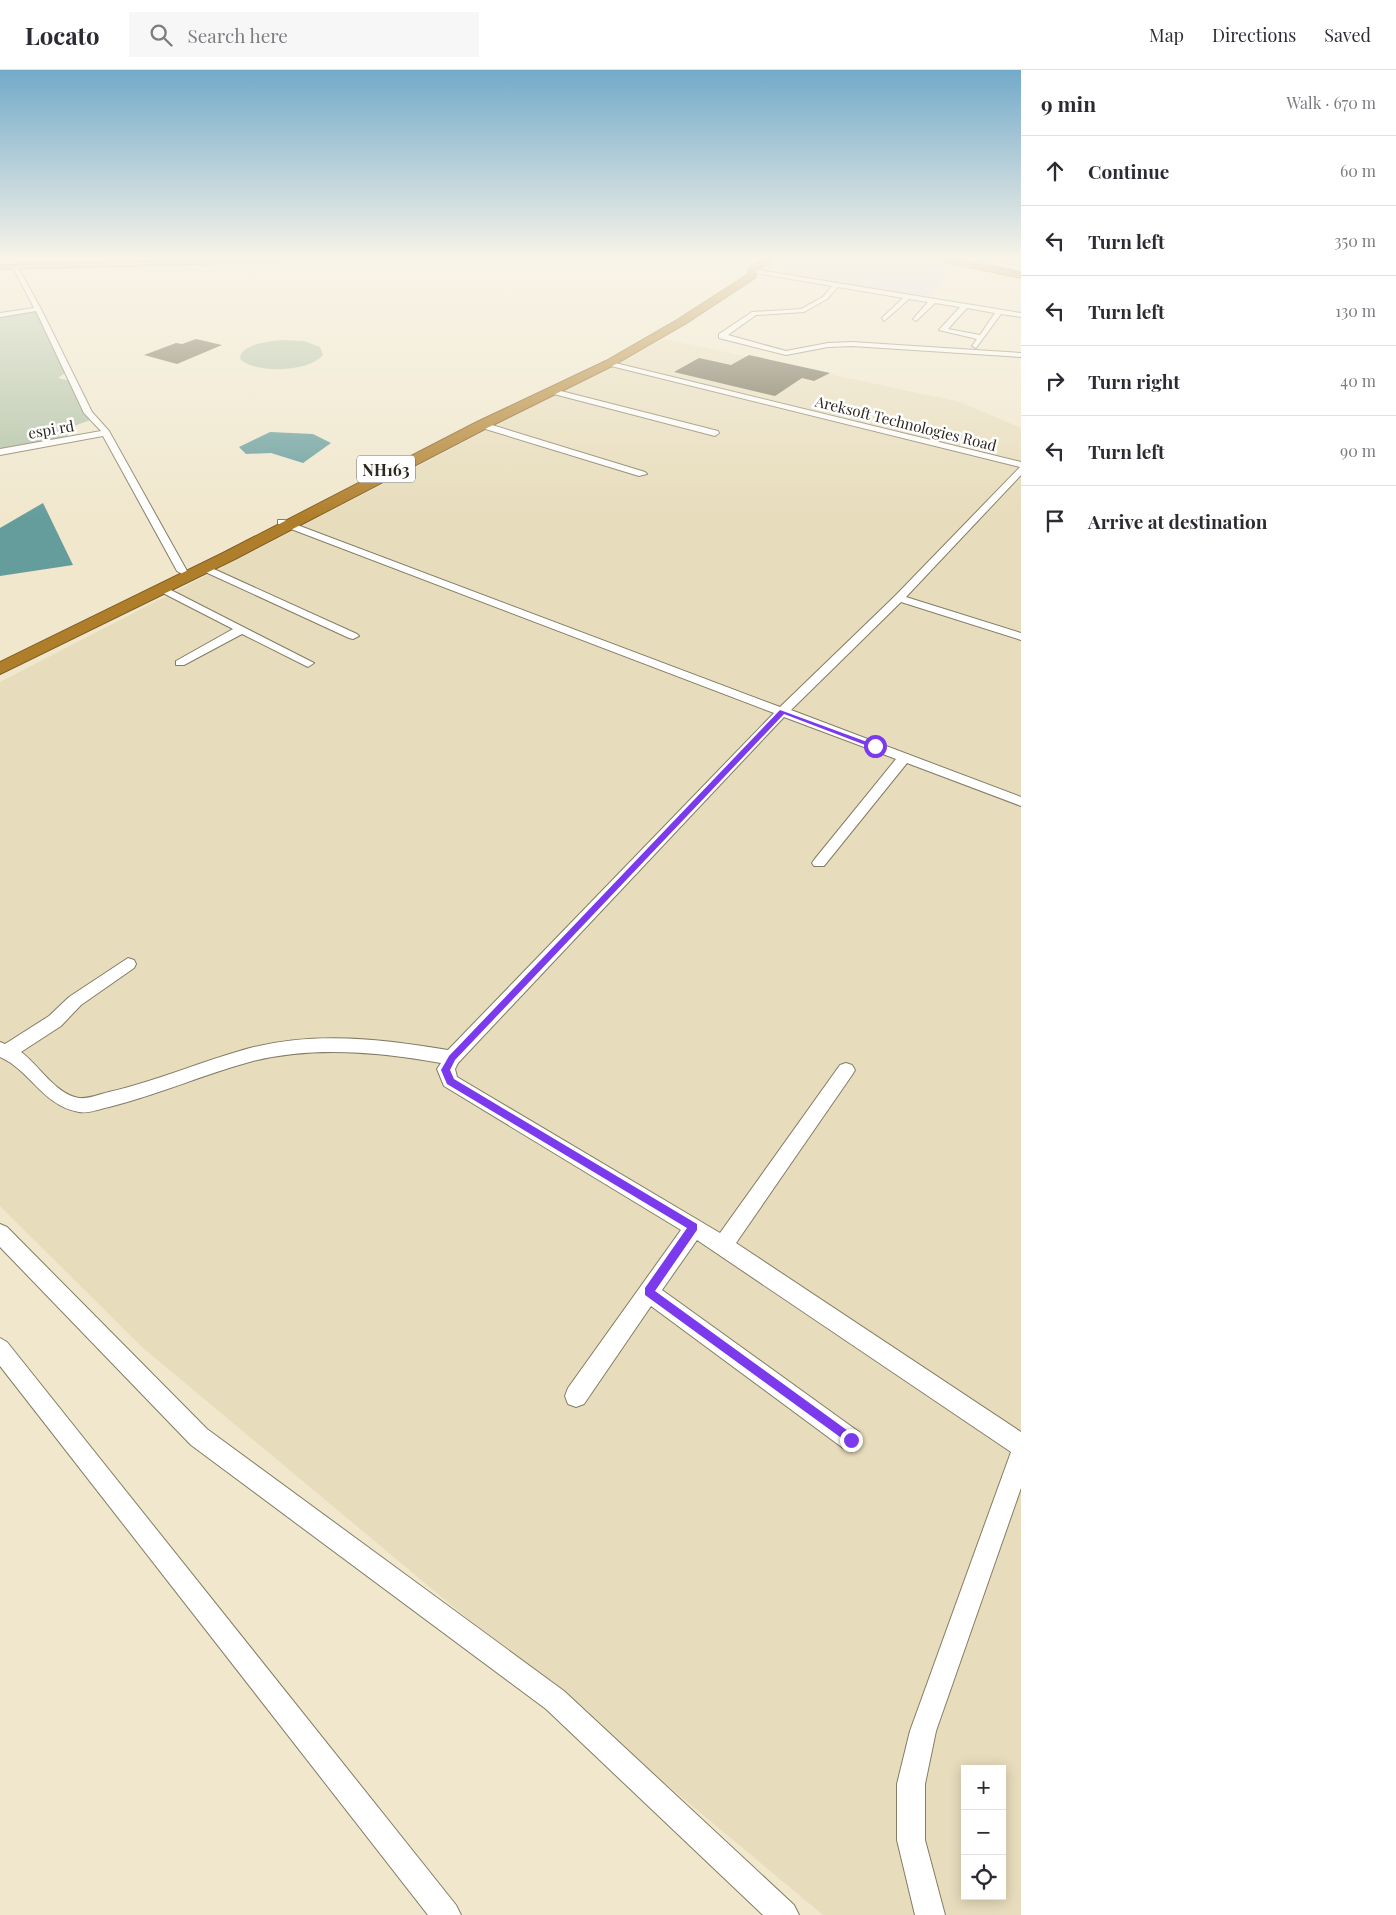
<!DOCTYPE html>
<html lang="en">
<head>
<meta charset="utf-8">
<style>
  body { margin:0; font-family:"Playfair Display",serif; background:#f7f7f7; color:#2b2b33 }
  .controls { position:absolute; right:15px; bottom:15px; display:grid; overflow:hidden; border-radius:0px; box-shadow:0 2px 12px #0003 }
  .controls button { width:45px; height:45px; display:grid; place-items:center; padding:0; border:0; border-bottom:1px solid #e1e1e2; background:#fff; color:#2b2b33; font:25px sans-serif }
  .stop { position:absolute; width:15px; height:15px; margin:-11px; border:4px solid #7c3aed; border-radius:50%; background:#fff }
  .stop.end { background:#7c3aed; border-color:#fff; box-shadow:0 1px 5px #0008 }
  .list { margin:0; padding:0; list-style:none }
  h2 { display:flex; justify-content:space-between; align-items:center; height:65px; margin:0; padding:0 20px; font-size:21px }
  h2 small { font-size:16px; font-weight:400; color:#7c7c81 }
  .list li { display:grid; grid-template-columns:32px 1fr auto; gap:15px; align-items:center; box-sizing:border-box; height:70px; padding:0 20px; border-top:1px solid #e1e1e2 }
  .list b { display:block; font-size:19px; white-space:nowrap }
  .list em { font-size:16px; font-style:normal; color:#7c7c81 }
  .icon { flex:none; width:28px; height:28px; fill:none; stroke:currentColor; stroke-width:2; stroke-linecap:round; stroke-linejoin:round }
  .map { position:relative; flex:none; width:1021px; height:1845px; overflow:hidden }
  header { display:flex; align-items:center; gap:30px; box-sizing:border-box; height:70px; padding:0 25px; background:#fff; border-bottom:1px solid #e1e1e2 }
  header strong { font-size:24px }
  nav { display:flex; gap:28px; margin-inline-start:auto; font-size:18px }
  .search { width:350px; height:45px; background:#f7f7f7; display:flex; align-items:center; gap:12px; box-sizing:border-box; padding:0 18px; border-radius:0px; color:#7c7c81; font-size:19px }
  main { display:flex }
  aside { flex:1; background:#fff }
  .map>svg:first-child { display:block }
  .built { fill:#e7dcbb; fill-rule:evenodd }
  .education { fill:#dddbf1 }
  .green { fill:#afc1a5 }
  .water { fill:#659c9c }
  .building { fill:#686149 }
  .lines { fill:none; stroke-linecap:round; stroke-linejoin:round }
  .minor-casing { stroke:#847c64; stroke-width:2 }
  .major-casing { stroke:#816026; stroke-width:2 }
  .highway-casing { stroke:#816026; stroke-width:2 }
  .minor { fill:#fff; fill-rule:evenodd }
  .major { fill:#cfb27f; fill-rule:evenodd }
  .highway { fill:#af7e2a; fill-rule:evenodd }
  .rail { stroke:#595446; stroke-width:2; stroke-dasharray:3 2; stroke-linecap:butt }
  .route { fill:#7c3aed }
  .labels { text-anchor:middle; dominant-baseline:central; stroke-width:5; stroke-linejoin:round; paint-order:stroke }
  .far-street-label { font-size:15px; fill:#2c281e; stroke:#fff }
  .shield { fill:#fff; stroke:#6b6862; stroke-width:1 }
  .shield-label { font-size:16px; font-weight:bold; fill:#2c281e }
</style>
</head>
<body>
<header>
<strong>Locato</strong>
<div class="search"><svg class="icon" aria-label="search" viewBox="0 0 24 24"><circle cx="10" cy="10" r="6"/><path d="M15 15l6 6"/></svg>Search here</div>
<nav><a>Map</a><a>Directions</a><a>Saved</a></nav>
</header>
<main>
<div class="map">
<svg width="1021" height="1845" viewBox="0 0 1021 1845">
  <rect width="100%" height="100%" fill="#f0e7cd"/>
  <path class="built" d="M664,269l296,63 61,26v1487h-198l-680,-567 -143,-142v-524zM965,1699h37v127h-37z"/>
  <path class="education" d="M789,190h129l44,8 -35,30 -154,-26z"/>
  <g class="green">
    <path d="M37,241l28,62 -7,5 13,3 22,38 -27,10 2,8 -68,12v-131z"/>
    <path d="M281,270l23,1 16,6 3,8c-14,17 -65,19 -82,5l-1,-4c6,-13 28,-14 41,-16z"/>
  </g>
  <g class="water">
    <path d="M270,362l43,2 18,9 -28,20 -32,-10 -25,1 -7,-7z"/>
    <path d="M43,433l30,62 -73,11v-48z"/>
  </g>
  <g class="building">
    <path d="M196,269l26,6 -45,19 -33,-9 32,-12 6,1z"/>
    <path d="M749,285l81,18 -16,8 -12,-3 -27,18 -101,-24 25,-14 32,7z"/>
  </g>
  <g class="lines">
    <g class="minor-casing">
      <g id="minor">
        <path d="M974,190h12l35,7v4z"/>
        <path d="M12,195l5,1 24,43 51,103 17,19 78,140 -1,2 -4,1 -5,-3 -74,-135 -103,19v-6l101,-18 -17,-18 -48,-102 -36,6v-4l34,-5z"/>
        <path d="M752,199l269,44v4l-20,-3 -25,34 -4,-2 5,-7 -38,-9 21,-23 -25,-4 -19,18 -3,-2 15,-17 -19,-3 -25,22 -2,-3 21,-20 -65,-11 -11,12 -23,13 -48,3 -28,20 58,16 42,-8 24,-1 169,11v4l-169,-11 -24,1 -42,8 -67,-17v-4l33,-22 49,-3 22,-12 9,-11 -82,-14zM967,238l28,5 -15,22 -32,-6z"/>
        <path d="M607,291l414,101v13l-115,122 115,36v7l-120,-38 -110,108 230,87v9l-114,-43 -83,103h-10l-2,-3 2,-3 82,-101 -112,-42 -326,346 -3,6 2,8 263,156 120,-168 6,-2 6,2 3,5 -3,5 -116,168 285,189v56l-85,243 -11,53v56l20,75h-30l-18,-75v-56l13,-53 101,-279 -314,-212 -35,50 197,142 3,8 -3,8 -8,3 -8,-3 -192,-142 -67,98 -8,3 -8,-3 -3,-8 3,-8 113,-158 -237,-144 -7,-17 4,-6c-63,-11 -126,-17 -188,-2 -49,13 -95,34 -144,46 -10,2 -20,7 -30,5 -36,-6 -49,-42 -79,-55v-15l5,2 44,-28 20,-19 59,-39 6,2 2,4 -2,4 -53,37 -20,21 -40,26c18,13 34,42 58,46 10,1 21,-4 30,-6 48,-11 93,-31 141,-44 66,-17 132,-9 198,2l326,-337 -496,-189v-4h6l496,187 115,-111 125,-129 -413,-102z"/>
        <path d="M553,319l165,42 1,2 -4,3 -165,-43v-4z"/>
        <path d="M482,352l163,50 2,2 -8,2 -160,-49 -1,-2z"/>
        <path d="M205,495l152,69 2,2 -6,3 -4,-1 -148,-68 -1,-2z"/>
        <path d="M163,516l151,77 -6,4 -66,-33 -58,31h-8v-4l57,-32 -74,-38 -1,-2z"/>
        <path d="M0,1154l7,3 200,202 357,262 230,214 5,10h-36l-217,-206 -355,-264 -191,-198z"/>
        <path d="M0,1268l7,4 449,563 5,10h-33l-428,-549z"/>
      </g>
    </g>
    <g class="major-casing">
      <path id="major" d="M180,190h100l-4,2 -276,7v-4z"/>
    </g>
    <g class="highway-casing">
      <g id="highway">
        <path d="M761,190h12l-16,11 -2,7 -70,46 -71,41 -127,63 -252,131 -235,115v-12l223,-109 254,-131 129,-61 71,-41 70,-45 2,-7z"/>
        <path d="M937,190h20l64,12v6z"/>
      </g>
    </g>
    <use href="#minor" class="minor"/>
    <use href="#major" class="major"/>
    <use href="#highway" class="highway"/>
    <g class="rail">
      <path d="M954,190l67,13"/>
      <path d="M0,195l205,-5"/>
    </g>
  </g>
  <linearGradient id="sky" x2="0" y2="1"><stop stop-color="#73aaca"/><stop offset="0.42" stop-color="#f8f4e8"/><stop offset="1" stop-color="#f8f4e8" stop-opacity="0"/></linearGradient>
  <rect width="1021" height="448" fill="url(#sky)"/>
  <path class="route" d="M780,640l98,36 -5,2 -89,-34 -329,346 -5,10 4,9 243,145v6l-42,61 200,145 1,4 -5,5 -206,-150v-7l42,-60 -240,-144 -6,-14 8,-14z"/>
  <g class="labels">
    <g class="far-street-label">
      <text transform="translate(906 353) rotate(14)">Areksoft Technologies Road</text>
      <text transform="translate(51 359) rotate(-10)">espi rd</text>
    </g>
    <rect class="shield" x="357" y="385.5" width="58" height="27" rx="4"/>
    <g class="shield-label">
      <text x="386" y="399">NH163</text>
    </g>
  </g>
</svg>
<div class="controls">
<button>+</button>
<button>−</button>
<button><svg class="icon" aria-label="locate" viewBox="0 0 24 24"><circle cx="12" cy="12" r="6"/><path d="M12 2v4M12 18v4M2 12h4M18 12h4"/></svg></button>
</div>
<div class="stop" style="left:875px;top:676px"></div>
<div class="stop end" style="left:851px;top:1370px"></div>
</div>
<aside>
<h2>9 min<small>Walk · 670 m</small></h2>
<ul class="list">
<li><svg class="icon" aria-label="ahead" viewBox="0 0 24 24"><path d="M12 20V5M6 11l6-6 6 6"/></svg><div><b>Continue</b></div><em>60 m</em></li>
<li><svg class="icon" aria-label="left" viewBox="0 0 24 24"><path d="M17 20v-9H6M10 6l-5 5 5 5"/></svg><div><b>Turn left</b></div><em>350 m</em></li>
<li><svg class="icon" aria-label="left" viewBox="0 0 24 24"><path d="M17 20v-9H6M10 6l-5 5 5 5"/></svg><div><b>Turn left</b></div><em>130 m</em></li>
<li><svg class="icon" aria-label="right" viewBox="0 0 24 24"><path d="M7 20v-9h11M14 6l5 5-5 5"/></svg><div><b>Turn right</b></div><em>40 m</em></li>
<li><svg class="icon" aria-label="left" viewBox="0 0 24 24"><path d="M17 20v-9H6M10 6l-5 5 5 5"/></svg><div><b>Turn left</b></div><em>90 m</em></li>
<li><svg class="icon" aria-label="arrive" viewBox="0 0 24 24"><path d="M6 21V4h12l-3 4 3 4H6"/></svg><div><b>Arrive at destination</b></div></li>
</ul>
</aside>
</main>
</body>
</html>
